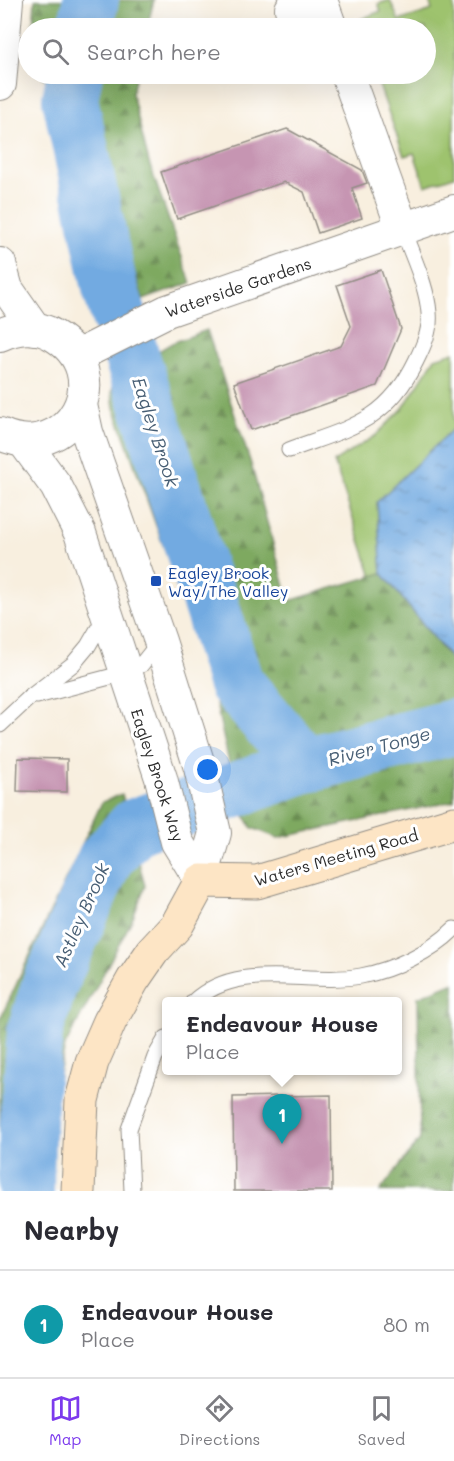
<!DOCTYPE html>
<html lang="en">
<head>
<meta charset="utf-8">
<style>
  body { margin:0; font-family:Mali,sans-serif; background:#f2f2f3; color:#2b2b33 }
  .you { position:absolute; left:208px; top:770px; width:21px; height:21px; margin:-15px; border:4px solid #fff; border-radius:50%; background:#1a73e8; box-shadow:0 0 0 9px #1a73e833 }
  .badge { display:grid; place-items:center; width:39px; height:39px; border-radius:50%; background:#7c3aed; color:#fff; font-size:20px; font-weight:700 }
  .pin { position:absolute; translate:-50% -50px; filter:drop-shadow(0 2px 3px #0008) }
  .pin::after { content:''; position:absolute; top:32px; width:21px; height:18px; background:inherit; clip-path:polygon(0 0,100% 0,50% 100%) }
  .popup { position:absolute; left:162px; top:997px; width:240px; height:78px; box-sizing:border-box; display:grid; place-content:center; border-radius:6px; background:#fff; filter:drop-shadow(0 2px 4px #0005); font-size:20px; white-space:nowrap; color:#7c7c81 }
  .popup b { font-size:22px; color:#2b2b33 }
  .popup::after { content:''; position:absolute; left:50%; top:100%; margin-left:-12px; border:12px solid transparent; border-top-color:#fff }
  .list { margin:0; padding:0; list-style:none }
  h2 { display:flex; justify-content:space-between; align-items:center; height:78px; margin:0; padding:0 24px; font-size:26px }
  h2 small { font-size:20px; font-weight:400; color:#7c7c81 }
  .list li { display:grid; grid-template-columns:39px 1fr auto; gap:18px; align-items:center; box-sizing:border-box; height:108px; padding:0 24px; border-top:2px solid #e1e1e2 }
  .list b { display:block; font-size:22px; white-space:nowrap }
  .list p { margin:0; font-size:20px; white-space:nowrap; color:#7c7c81 }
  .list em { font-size:20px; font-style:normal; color:#7c7c81 }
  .icon { flex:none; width:33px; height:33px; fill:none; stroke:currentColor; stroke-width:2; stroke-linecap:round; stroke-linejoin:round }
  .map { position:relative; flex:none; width:454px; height:1191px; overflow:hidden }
  .search { position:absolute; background:#fff; box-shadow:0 6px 24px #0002; left:18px; right:18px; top:18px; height:66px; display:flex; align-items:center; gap:15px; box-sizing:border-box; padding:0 21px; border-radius:33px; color:#7c7c81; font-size:22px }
  .sheet { height:186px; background:#fff }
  nav { display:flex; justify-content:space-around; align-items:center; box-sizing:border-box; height:84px; border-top:2px solid #e1e1e2; background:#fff; font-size:16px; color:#7c7c81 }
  nav a { display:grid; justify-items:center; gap:3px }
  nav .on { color:#7c3aed }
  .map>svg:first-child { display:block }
  .green { fill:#9ec36e; stroke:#64774c; stroke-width:1.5 }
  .forest { fill:url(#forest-firs); stroke:#546a46; stroke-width:1.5 }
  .water { fill:url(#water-ripples); stroke:#4e6a86; stroke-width:1.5 }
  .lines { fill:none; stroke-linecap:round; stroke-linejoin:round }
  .river { stroke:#72aae1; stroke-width:56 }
  .building { fill:#c695b2 }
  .lane-casing { stroke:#928d85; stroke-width:17 }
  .street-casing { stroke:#928d85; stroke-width:34 }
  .secondary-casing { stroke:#928d85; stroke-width:35 }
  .lane { stroke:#fff; stroke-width:15 }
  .street { stroke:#fff; stroke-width:32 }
  .secondary { stroke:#fde5c5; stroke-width:33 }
  .transit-dot { fill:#1a4fb4; stroke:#fff; stroke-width:2 }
  .labels { text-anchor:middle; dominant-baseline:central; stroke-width:6; stroke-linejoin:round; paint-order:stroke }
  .street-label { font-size:16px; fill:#2b2b2b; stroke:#fff }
  .transit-label { font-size:16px; fill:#164399; stroke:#fff; text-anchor:start }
  .water-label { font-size:18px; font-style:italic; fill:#475e74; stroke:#fff }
</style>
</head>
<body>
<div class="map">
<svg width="454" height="1191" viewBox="0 0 454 1191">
  <defs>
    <pattern id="forest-firs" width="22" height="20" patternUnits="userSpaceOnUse" patternTransform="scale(1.5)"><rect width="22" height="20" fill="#7ea961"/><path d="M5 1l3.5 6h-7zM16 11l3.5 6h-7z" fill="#678a50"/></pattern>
    <pattern id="water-ripples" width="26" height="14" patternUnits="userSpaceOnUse" patternTransform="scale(1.5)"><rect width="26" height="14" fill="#72aae1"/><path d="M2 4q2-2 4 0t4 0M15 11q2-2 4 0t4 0" fill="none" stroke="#5e8bb7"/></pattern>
  </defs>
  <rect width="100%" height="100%" fill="#fff"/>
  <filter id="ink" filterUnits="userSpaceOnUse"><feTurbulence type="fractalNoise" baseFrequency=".0167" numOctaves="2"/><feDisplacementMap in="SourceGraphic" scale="12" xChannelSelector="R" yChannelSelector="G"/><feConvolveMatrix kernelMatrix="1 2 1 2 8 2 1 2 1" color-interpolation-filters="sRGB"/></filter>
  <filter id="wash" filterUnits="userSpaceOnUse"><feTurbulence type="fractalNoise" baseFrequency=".008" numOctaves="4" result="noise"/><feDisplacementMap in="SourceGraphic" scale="24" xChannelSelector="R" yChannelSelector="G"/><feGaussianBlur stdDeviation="1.35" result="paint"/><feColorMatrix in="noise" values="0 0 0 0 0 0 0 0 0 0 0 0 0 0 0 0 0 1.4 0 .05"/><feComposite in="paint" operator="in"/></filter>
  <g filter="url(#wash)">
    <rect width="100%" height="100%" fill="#f8efdf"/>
    <g class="green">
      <path d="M390,0l9,21 33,-11 -3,-10h25v176l-29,10 -11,-33 -10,3 -29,-82h51v-46h-67l-1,-2 3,-7 20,-8 -3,-7z"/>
      <path d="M454,352v76l-77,74 5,71 -10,3 -38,-114 41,-26 28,-28 32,-50z"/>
    </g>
    <g class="forest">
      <path d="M35,0h119l-7,28h-114z"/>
      <path d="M42,74h94l-4,20 17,69 42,120 -48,17 -35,-119z"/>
      <path d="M207,330l44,134 38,137 93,-28 69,87 3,-2v143l-176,37 -26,-10 -14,-23 -28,-129 -96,-268 -2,-16 3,-15 57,-34z"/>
      <path d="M122,794l23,92 -12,32 -68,128 -14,65 -7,80h-44v-172l102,-217z"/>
      <path d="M454,982v209h-74l40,-52 -2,-142z"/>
    </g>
    <path class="water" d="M454,428v230l-2,2 -70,-87 -5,-71z"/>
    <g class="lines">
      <g class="river">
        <path d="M85,28l6,-28"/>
        <path d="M75,74l-5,25 40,189 126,396 69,81"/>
        <path d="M26,1191l1,-56 8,-104 14,-45 56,-127 30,-33 170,-61 149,-38"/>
      </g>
    </g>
    <g id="blocks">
      <g class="building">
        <path d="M287,129l75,41 5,13 -15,5 10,30 -44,15 -14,-41 -20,-10 -107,37 -16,-47z"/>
        <path d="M381,270l20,59 -24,57 -126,44 -17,-47 107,-37 10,-20 -14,-41z"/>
        <path d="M18,758l49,1v33l-50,-1z"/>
        <path d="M331,1095l1,96h-98l-1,-94z"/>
      </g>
    </g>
  </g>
  <g filter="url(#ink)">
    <use href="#blocks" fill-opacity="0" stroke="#928d85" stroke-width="1.5"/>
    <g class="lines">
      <g class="lane-casing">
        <g id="lane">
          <path d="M289,450c59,-22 97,-27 127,-89 7,-14 15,-31 13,-48 -2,-28 -17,-57 -26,-83"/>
          <path d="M37,696l88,-23 16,-8 19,-24"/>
          <path d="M0,725l29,-27 44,-34 15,-18 18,-31"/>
          <path d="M193,1002c46,-43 113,-16 168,-26 32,-6 70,-24 93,-47"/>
          <path d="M132,1191l-3,-62 26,-72 11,-19"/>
        </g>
      </g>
      <g class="street-casing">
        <g id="street">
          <path d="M321,0l10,28"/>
          <path d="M291,9l25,-9"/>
          <path d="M347,74l56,156"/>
          <path d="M0,84l7,-84"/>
          <path d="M0,264l7,25 28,40"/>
          <path d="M0,335c16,-8 37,-10 53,0 66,38 17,131 -53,99"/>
          <path d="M77,356l90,-45 287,-100"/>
          <path d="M81,405l6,27 73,209 40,127 15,65 -14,48"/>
          <path d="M24,442l32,44 24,47 81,245 16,64 24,39"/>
        </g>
      </g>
      <g class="secondary-casing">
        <path id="secondary" d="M78,1191l4,-91 10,-38 18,-41 23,-41 20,-29 24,-26 24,-44 56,1 197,-59"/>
      </g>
      <use href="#lane" class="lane"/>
      <use href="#street" class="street"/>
      <use href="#secondary" class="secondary"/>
    </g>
  </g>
  <rect class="transit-dot" x="150" y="575" width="12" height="12" rx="3"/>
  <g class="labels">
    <g class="street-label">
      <text transform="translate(238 287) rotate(-19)">Waterside Gardens</text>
      <text transform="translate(158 775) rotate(72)">Eagley Brook Way</text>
      <text transform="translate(336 857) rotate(-16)">Waters Meeting Road</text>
    </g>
    <g class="transit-label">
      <text x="168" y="572">Eagley Brook<tspan x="168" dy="18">Way/The Valley</tspan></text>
    </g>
    <g class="water-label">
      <text transform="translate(156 432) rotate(72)">Eagley Brook</text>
      <text transform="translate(379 746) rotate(-15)">River Tonge</text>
      <text transform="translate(81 915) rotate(-66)">Astley Brook</text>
    </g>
  </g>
</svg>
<div class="you"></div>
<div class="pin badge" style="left:282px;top:1144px;background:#0f9aa8">1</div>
<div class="popup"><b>Endeavour House</b>Place</div>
<div class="search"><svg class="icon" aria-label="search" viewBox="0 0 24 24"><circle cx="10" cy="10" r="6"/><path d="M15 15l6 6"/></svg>Search here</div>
</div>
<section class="sheet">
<h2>Nearby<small></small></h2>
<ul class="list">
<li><span class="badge" style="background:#0f9aa8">1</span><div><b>Endeavour House</b><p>Place</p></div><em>80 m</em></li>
</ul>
</section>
<nav>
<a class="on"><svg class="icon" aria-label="map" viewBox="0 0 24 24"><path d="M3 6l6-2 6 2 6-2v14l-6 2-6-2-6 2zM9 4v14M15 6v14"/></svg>Map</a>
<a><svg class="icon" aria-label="directions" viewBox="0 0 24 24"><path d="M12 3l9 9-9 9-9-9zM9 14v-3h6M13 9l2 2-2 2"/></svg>Directions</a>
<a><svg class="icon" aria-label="saved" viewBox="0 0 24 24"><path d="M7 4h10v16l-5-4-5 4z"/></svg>Saved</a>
</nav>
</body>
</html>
